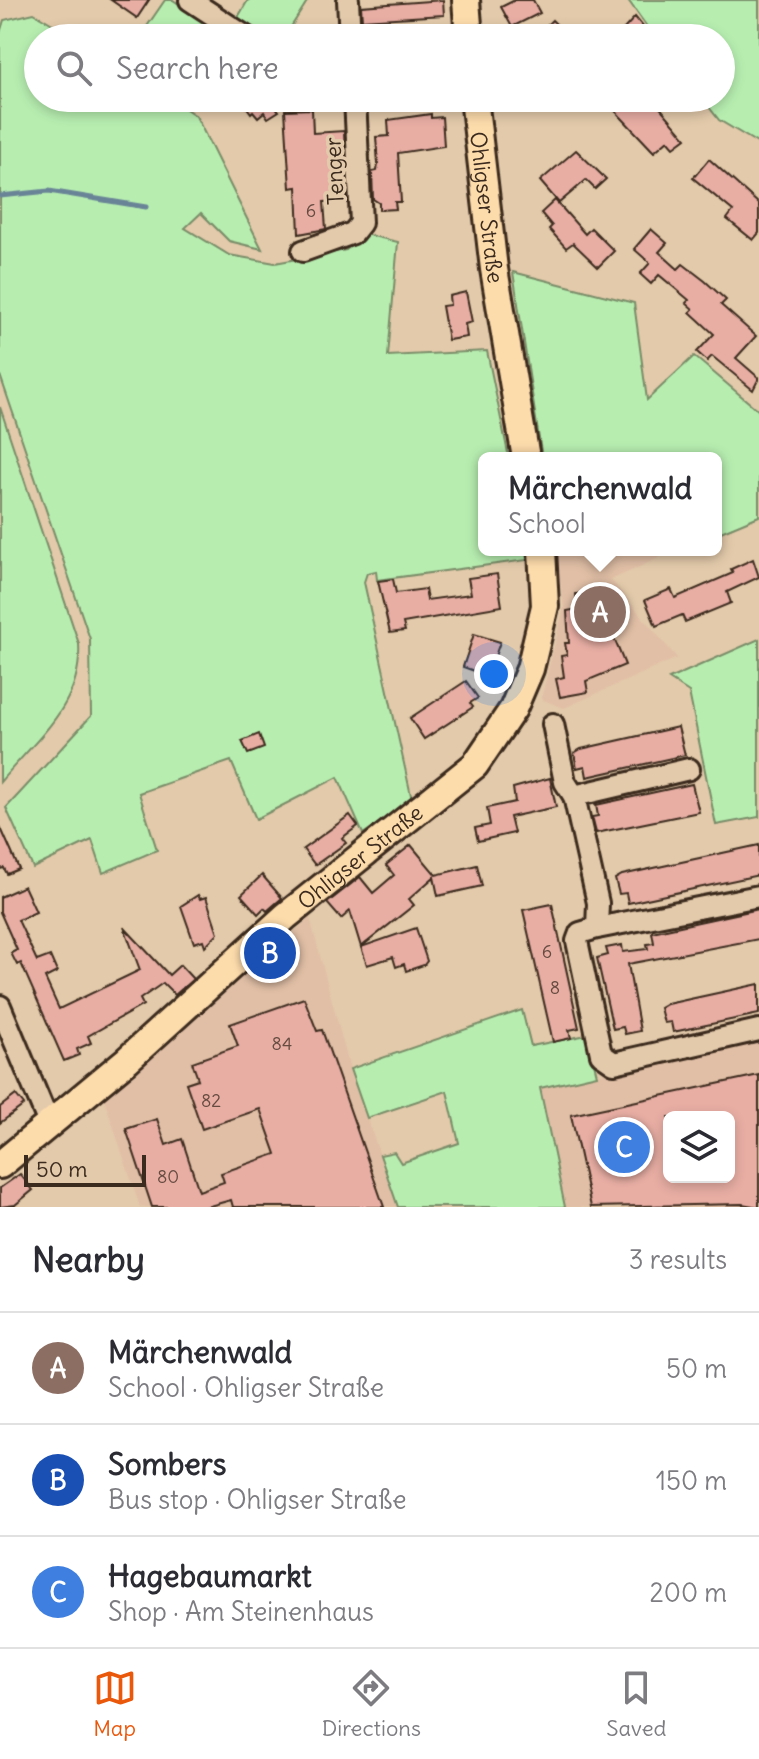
<!DOCTYPE html>
<html lang="en">
<head>
<meta charset="utf-8">
<style>
  body { margin:0; font-family:Delius,sans-serif; background:#f2f2f3; color:#2b2b33 }
  .controls { position:absolute; right:24px; bottom:24px; display:grid; overflow:hidden; border-radius:12px; box-shadow:0 4px 12px #0003 }
  .controls button { width:72px; height:72px; display:grid; place-items:center; padding:0; border:0; border-bottom:2px solid #e1e1e2; background:#fff; color:#2b2b33; font:40px sans-serif }
  .scale { position:absolute; left:24px; bottom:20px; width:122px; box-sizing:border-box; padding-left:8px; border:4px solid #3b2a1e; border-top:0; font-size:22px; line-height:28px; white-space:nowrap; color:#3b2a1e; -webkit-text-stroke:6px #e3caab; paint-order:stroke }
  .you { position:absolute; left:494px; top:674px; width:28px; height:28px; margin:-20px; border:6px solid #fff; border-radius:50%; background:#1a73e8; box-shadow:0 0 0 12px #1a73e833 }
  .badge { display:grid; place-items:center; width:52px; height:52px; border-radius:50%; background:#ea580c; color:#fff; font-size:26px; font-weight:700 }
  .pin { position:absolute; translate:-50% -50%; border:4px solid #fff; box-shadow:0 2px 8px #0006 }
  .popup { position:absolute; left:478px; top:452px; width:244px; height:104px; box-sizing:border-box; display:grid; place-content:center; border-radius:12px; background:#fff; filter:drop-shadow(0 2px 6px #0005); font-size:26px; white-space:nowrap; color:#7c7c81 }
  .popup b { font-size:30px; color:#2b2b33 }
  .popup::after { content:''; position:absolute; left:50%; top:100%; margin-left:-16px; border:16px solid transparent; border-top-color:#fff }
  .list { margin:0; padding:0; list-style:none }
  h2 { display:flex; justify-content:space-between; align-items:center; height:104px; margin:0; padding:0 32px; font-size:34px }
  h2 small { font-size:26px; font-weight:400; color:#7c7c81 }
  .list li { display:grid; grid-template-columns:52px 1fr auto; gap:24px; align-items:center; box-sizing:border-box; height:112px; padding:0 32px; border-top:2px solid #e1e1e2 }
  .list b { display:block; font-size:30px; white-space:nowrap }
  .list p { margin:0; font-size:26px; white-space:nowrap; color:#7c7c81 }
  .list em { font-size:26px; font-style:normal; color:#7c7c81 }
  .icon { flex:none; width:44px; height:44px; fill:none; stroke:currentColor; stroke-width:2; stroke-linecap:round; stroke-linejoin:round }
  .map { position:relative; flex:none; width:759px; height:1207px; overflow:hidden }
  .search { position:absolute; background:#fff; box-shadow:0 4px 12px #0003; left:24px; right:24px; top:24px; height:88px; display:flex; align-items:center; gap:20px; box-sizing:border-box; padding:0 28px; border-radius:44px; color:#7c7c81; font-size:30px }
  .sheet { height:440px; background:#fff }
  nav { display:flex; justify-content:space-around; align-items:center; box-sizing:border-box; height:112px; border-top:2px solid #e1e1e2; background:#fff; font-size:22px; color:#7c7c81 }
  nav a { display:grid; justify-items:center; gap:4px }
  nav .on { color:#ea580c }
  .map>svg:first-child { display:block }
  .built { fill:#e1bfa6; fill-rule:evenodd }
  .green { fill:#b7eeb0; stroke:#798c67; stroke-width:2 }
  .lines { fill:none; stroke-linecap:round; stroke-linejoin:round }
  .stream { stroke:#698496; stroke-width:5 }
  .building { fill:#e8aea4; stroke:#3b2a1e; stroke-width:2; fill-rule:evenodd }
  .minor-casing { stroke:#3b2a1e; stroke-width:26 }
  .major-casing { stroke:#3b2a1e; stroke-width:32 }
  .minor { stroke:#e3caab; stroke-width:20 }
  .major { stroke:#fddcac; stroke-width:26 }
  .labels { text-anchor:middle; dominant-baseline:central; stroke-width:7; stroke-linejoin:round; paint-order:stroke }
  .number-label { font-size:18px; fill:#664b40 }
  .street-label { font-size:22px; fill:#3b2a1e; stroke:#e3caab }
</style>
</head>
<body>
<div class="map">
<svg width="759" height="1207" viewBox="0 0 759 1207">
  <rect width="100%" height="100%" fill="#e3caab"/>
  <filter id="ink" filterUnits="userSpaceOnUse"><feTurbulence type="fractalNoise" baseFrequency=".0125" numOctaves="2"/><feDisplacementMap in="SourceGraphic" scale="16" xChannelSelector="R" yChannelSelector="G"/><feConvolveMatrix kernelMatrix="1 2 1 2 8 2 1 2 1" color-interpolation-filters="sRGB"/></filter>
  <g filter="url(#ink)">
    <g class="built">
      <path d="M555,550h107l1,6 -52,24 66,78 -113,50 -23,-9 23,-92z"/>
      <path d="M310,918l40,151 48,138h-258l-37,-112z"/>
      <path d="M759,1040v167h-194l-25,-120zM669,1117h60v60h-60z"/>
    </g>
    <g class="green">
      <path d="M165,0h8l56,38h-90z"/>
      <path d="M248,0h60l-24,38h-19l-28,-19z"/>
      <path d="M628,0h131v144l-40,-24 -17,-22h19v-60h-66z"/>
      <path d="M34,13l42,25h-38v60h132l26,18 66,133 -33,-8 -28,-28 -16,15 44,27 46,8 71,-13 18,-16 34,8 -10,114 99,-5 22,107h-25v92h42l1,10 -150,20 -1,-9 -9,2 -3,9 48,218 -49,34 -25,-57 -82,42 -25,-58 -92,32 18,57 -54,23 -11,-33 -59,28 -27,-60 85,-92 -1,-77 -90,-264v-342l4,-13z"/>
      <path d="M513,272l121,31 13,97 47,-44 65,55v105l-43,18v-76h-174z"/>
      <path d="M0,407l79,237c4,60 -42,94 -79,138z"/>
      <path d="M759,639v178l-43,8 -27,-133 -20,-13z"/>
      <path d="M522,1010l9,36 56,-11 10,40 -57,13 25,119h-167l-18,-52 14,-3 7,11 58,-20 -12,-52 -80,27 -17,-49z"/>
    </g>
    <g class="lines">
      <path class="stream" d="M0,196l49,-5 97,16"/>
    </g>
    <g class="building">
      <path d="M111,0h38l-12,18z"/>
      <path d="M443,0l1,15 -82,5 -1,-14z"/>
      <path d="M515,0h18l7,13 -28,14 -11,-20z"/>
      <path d="M635,17l17,21h-39l11,-9z"/>
      <path d="M552,20l18,18h-37l13,-12z"/>
      <path d="M240,98h43l-9,7 5,6 -11,7 -4,-6 -6,5 -5,-6 -2,2z"/>
      <path d="M603,98h49l34,40 -12,9 -6,-7 -14,12z"/>
      <path d="M312,109l1,24 31,-2 3,70 -23,1 2,27 -27,5 -2,-47 -7,1 -5,-78z"/>
      <path d="M431,114v4l11,-1 2,29 -46,7 3,49h-6l1,7 -17,1v-7l-6,-4 -1,-27 5,-1 1,-7 -2,-27 13,-1 -1,-16z"/>
      <path d="M576,150l30,29 -11,10 -9,-9 -27,23 -19,-22z"/>
      <path d="M709,159l50,45v29l-6,7 -26,-21 6,-8 -40,-33z"/>
      <path d="M555,200l30,34 6,-6 23,23 -16,16 -25,-24 -7,5 -17,-19 3,-3 -11,-13z"/>
      <path d="M651,229l16,14 -8,9 19,17 5,-5 22,17 21,19 -5,5 35,31 -20,22 23,20 -6,12 -41,-34 -5,5 -10,-9 17,-18 -24,-22 3,-3 -7,-6 3,-3 -30,-25 -8,9 -11,-10 10,-11 -16,-14z"/>
      <path d="M466,292l6,30 -7,2 2,13 -19,3 -6,-34 8,-1 -1,-9z"/>
      <path d="M753,559l6,18 -32,15 4,11 -46,19 -3,-7 -26,11 -11,-26 26,-11 4,9 58,-25 -2,-4z"/>
      <path d="M497,574l5,32 -99,17 2,8 -15,2 -12,-52 15,-2 3,14 29,-4 2,11 44,-6 -3,-16z"/>
      <path d="M602,590l7,44 3,-1 13,32 -39,16 2,11 -28,5 -4,-18 8,-2 -3,-21 6,-1 -2,-12h4l-2,-32 11,-2 -2,-15z"/>
      <path d="M474,634l26,8 -12,34 -25,-9z"/>
      <path d="M466,681l12,17 -8,5 3,4 -49,32 -14,-21z"/>
      <path d="M678,727l7,28 -98,22 -2,-11 -8,2 -3,-15 7,-4z"/>
      <path d="M259,734l5,14 -16,6 -6,-13z"/>
      <path d="M550,778l6,29 -46,10 4,16 -36,8 -3,-13 15,-3 -3,-17 28,-6 -2,-14z"/>
      <path d="M692,784l7,28 -103,21 -4,-16 6,-1 -2,-11z"/>
      <path d="M350,815l8,11 -16,12 4,5 -31,22 -12,-16z"/>
      <path d="M0,826l19,43 -12,5 -3,-6 -4,1z"/>
      <path d="M411,845l25,30 41,-10 5,21 -44,10 -4,-19 -25,22 5,6 -53,42 -11,-36 -9,8 -14,-16 33,-26 13,16 21,-18 -8,-10z"/>
      <path d="M759,845v30l-131,28 -2,-10 -7,1 -4,-15 7,-4z"/>
      <path d="M262,875l20,23 -15,13 -3,-3 -6,6 -17,-19z"/>
      <path d="M24,886l12,26 -18,8 19,41 13,-5 7,16 -12,6 14,31 81,-39 -16,-43 45,48 11,-10 13,14 -18,16 -12,-12 -23,16 3,6 -55,31 3,7 -14,6 2,6 -15,6 -43,-98 -4,2 -6,-12 6,-3 -17,-38v-15z"/>
      <path d="M198,895l2,4 6,-2 12,36 -13,13 -2,-6 -9,3 -13,-37z"/>
      <path d="M552,904l27,124 -10,2 2,8 -18,4 -30,-132z"/>
      <path d="M759,909v30l-131,25 12,67 -15,3 -2,-7 -10,2 -16,-71 11,-3 -2,-7 16,-3 1,7 25,-3 -1,-5 7,-1 -2,-11z"/>
      <path d="M416,928l11,33 -3,4 -18,6 -2,-7 -8,3 -3,-10 -26,8 -6,-18z"/>
      <path d="M759,984v30l-86,18 -2,-10 -7,1 -4,-15 7,-4z"/>
      <path d="M304,998l13,33 5,-1 62,177h-151l-2,-7 -25,7h-54l-26,-78 31,-10 9,26 16,-6 17,52 25,-9 -3,-9 55,-19 -16,-45 -58,20 -16,-46 12,-4 -6,-17 46,-16 -8,-22z"/>
      <path d="M759,1075v132l-17,-3 -151,3 -20,-92zM669,1117h60v60h-60z"/>
      <path d="M16,1095l8,10 -24,18v-16z"/>
      <path d="M20,1174l13,16 -18,15 -15,2v-19z"/>
    </g>
    <g class="lines">
      <g class="minor-casing">
        <g id="minor">
          <path d="M190,0l58,38"/>
          <path d="M348,0l2,38"/>
          <path d="M303,251l50,-18 8,-10 -6,-125"/>
          <path d="M553,724l12,58 9,14 24,107 -1,25"/>
          <path d="M574,796l115,-27"/>
          <path d="M759,896l-162,32 -17,5 -3,8 24,113 13,9 145,-33"/>
          <path d="M0,1006l50,120"/>
        </g>
      </g>
      <g class="major-casing">
        <g id="major">
          <path d="M466,0l3,38"/>
          <path id="s1" d="M474,98l20,171 32,189"/>
          <path id="s2" d="M0,1165l127,-105 159,-144 189,-151 38,-56 17,-40 15,-63 -3,-56"/>
        </g>
      </g>
      <use href="#minor" class="minor"/>
      <use href="#major" class="major"/>
    </g>
  </g>
  <g class="labels">
    <g class="number-label">
      <text x="311" y="210">6</text>
      <text x="547" y="951">6</text>
      <text x="555" y="987">8</text>
      <text x="282" y="1043">84</text>
      <text x="211" y="1100">82</text>
      <text x="168" y="1176">80</text>
    </g>
    <g class="street-label">
      <text transform="translate(334 171) rotate(-93)">Tenger</text>
      <text stroke="none"><textPath href="#s1" startOffset="110">Ohligser Straße</textPath></text>
      <text stroke="none"><textPath href="#s2" startOffset="474">Ohligser Straße</textPath></text>
    </g>
  </g>
</svg>
<div class="controls">
<button><svg class="icon" aria-label="layers" viewBox="0 0 24 24"><path d="M12 4l9 5-9 5-9-5zM3 14l9 5 9-5"/></svg></button>
</div>
<div class="scale">50 m</div>
<div class="you"></div>
<div class="pin badge" style="left:600px;top:612px;background:#8d6e63">A</div>
<div class="popup"><b>Märchenwald</b>School</div>
<div class="pin badge" style="left:270px;top:953px;background:#1a4fb4">B</div>
<div class="pin badge" style="left:624px;top:1147px;background:#3f7fe0">C</div>
<div class="search"><svg class="icon" aria-label="search" viewBox="0 0 24 24"><circle cx="10" cy="10" r="6"/><path d="M15 15l6 6"/></svg>Search here</div>
</div>
<section class="sheet">
<h2>Nearby<small>3 results</small></h2>
<ul class="list">
<li><span class="badge" style="background:#8d6e63">A</span><div><b>Märchenwald</b><p>School · Ohligser Straße</p></div><em>50 m</em></li>
<li><span class="badge" style="background:#1a4fb4">B</span><div><b>Sombers</b><p>Bus stop · Ohligser Straße</p></div><em>150 m</em></li>
<li><span class="badge" style="background:#3f7fe0">C</span><div><b>Hagebaumarkt</b><p>Shop · Am Steinenhaus</p></div><em>200 m</em></li>
</ul>
</section>
<nav>
<a class="on"><svg class="icon" aria-label="map" viewBox="0 0 24 24"><path d="M3 6l6-2 6 2 6-2v14l-6 2-6-2-6 2zM9 4v14M15 6v14"/></svg>Map</a>
<a><svg class="icon" aria-label="directions" viewBox="0 0 24 24"><path d="M12 3l9 9-9 9-9-9zM9 14v-3h6M13 9l2 2-2 2"/></svg>Directions</a>
<a><svg class="icon" aria-label="saved" viewBox="0 0 24 24"><path d="M7 4h10v16l-5-4-5 4z"/></svg>Saved</a>
</nav>
</body>
</html>
